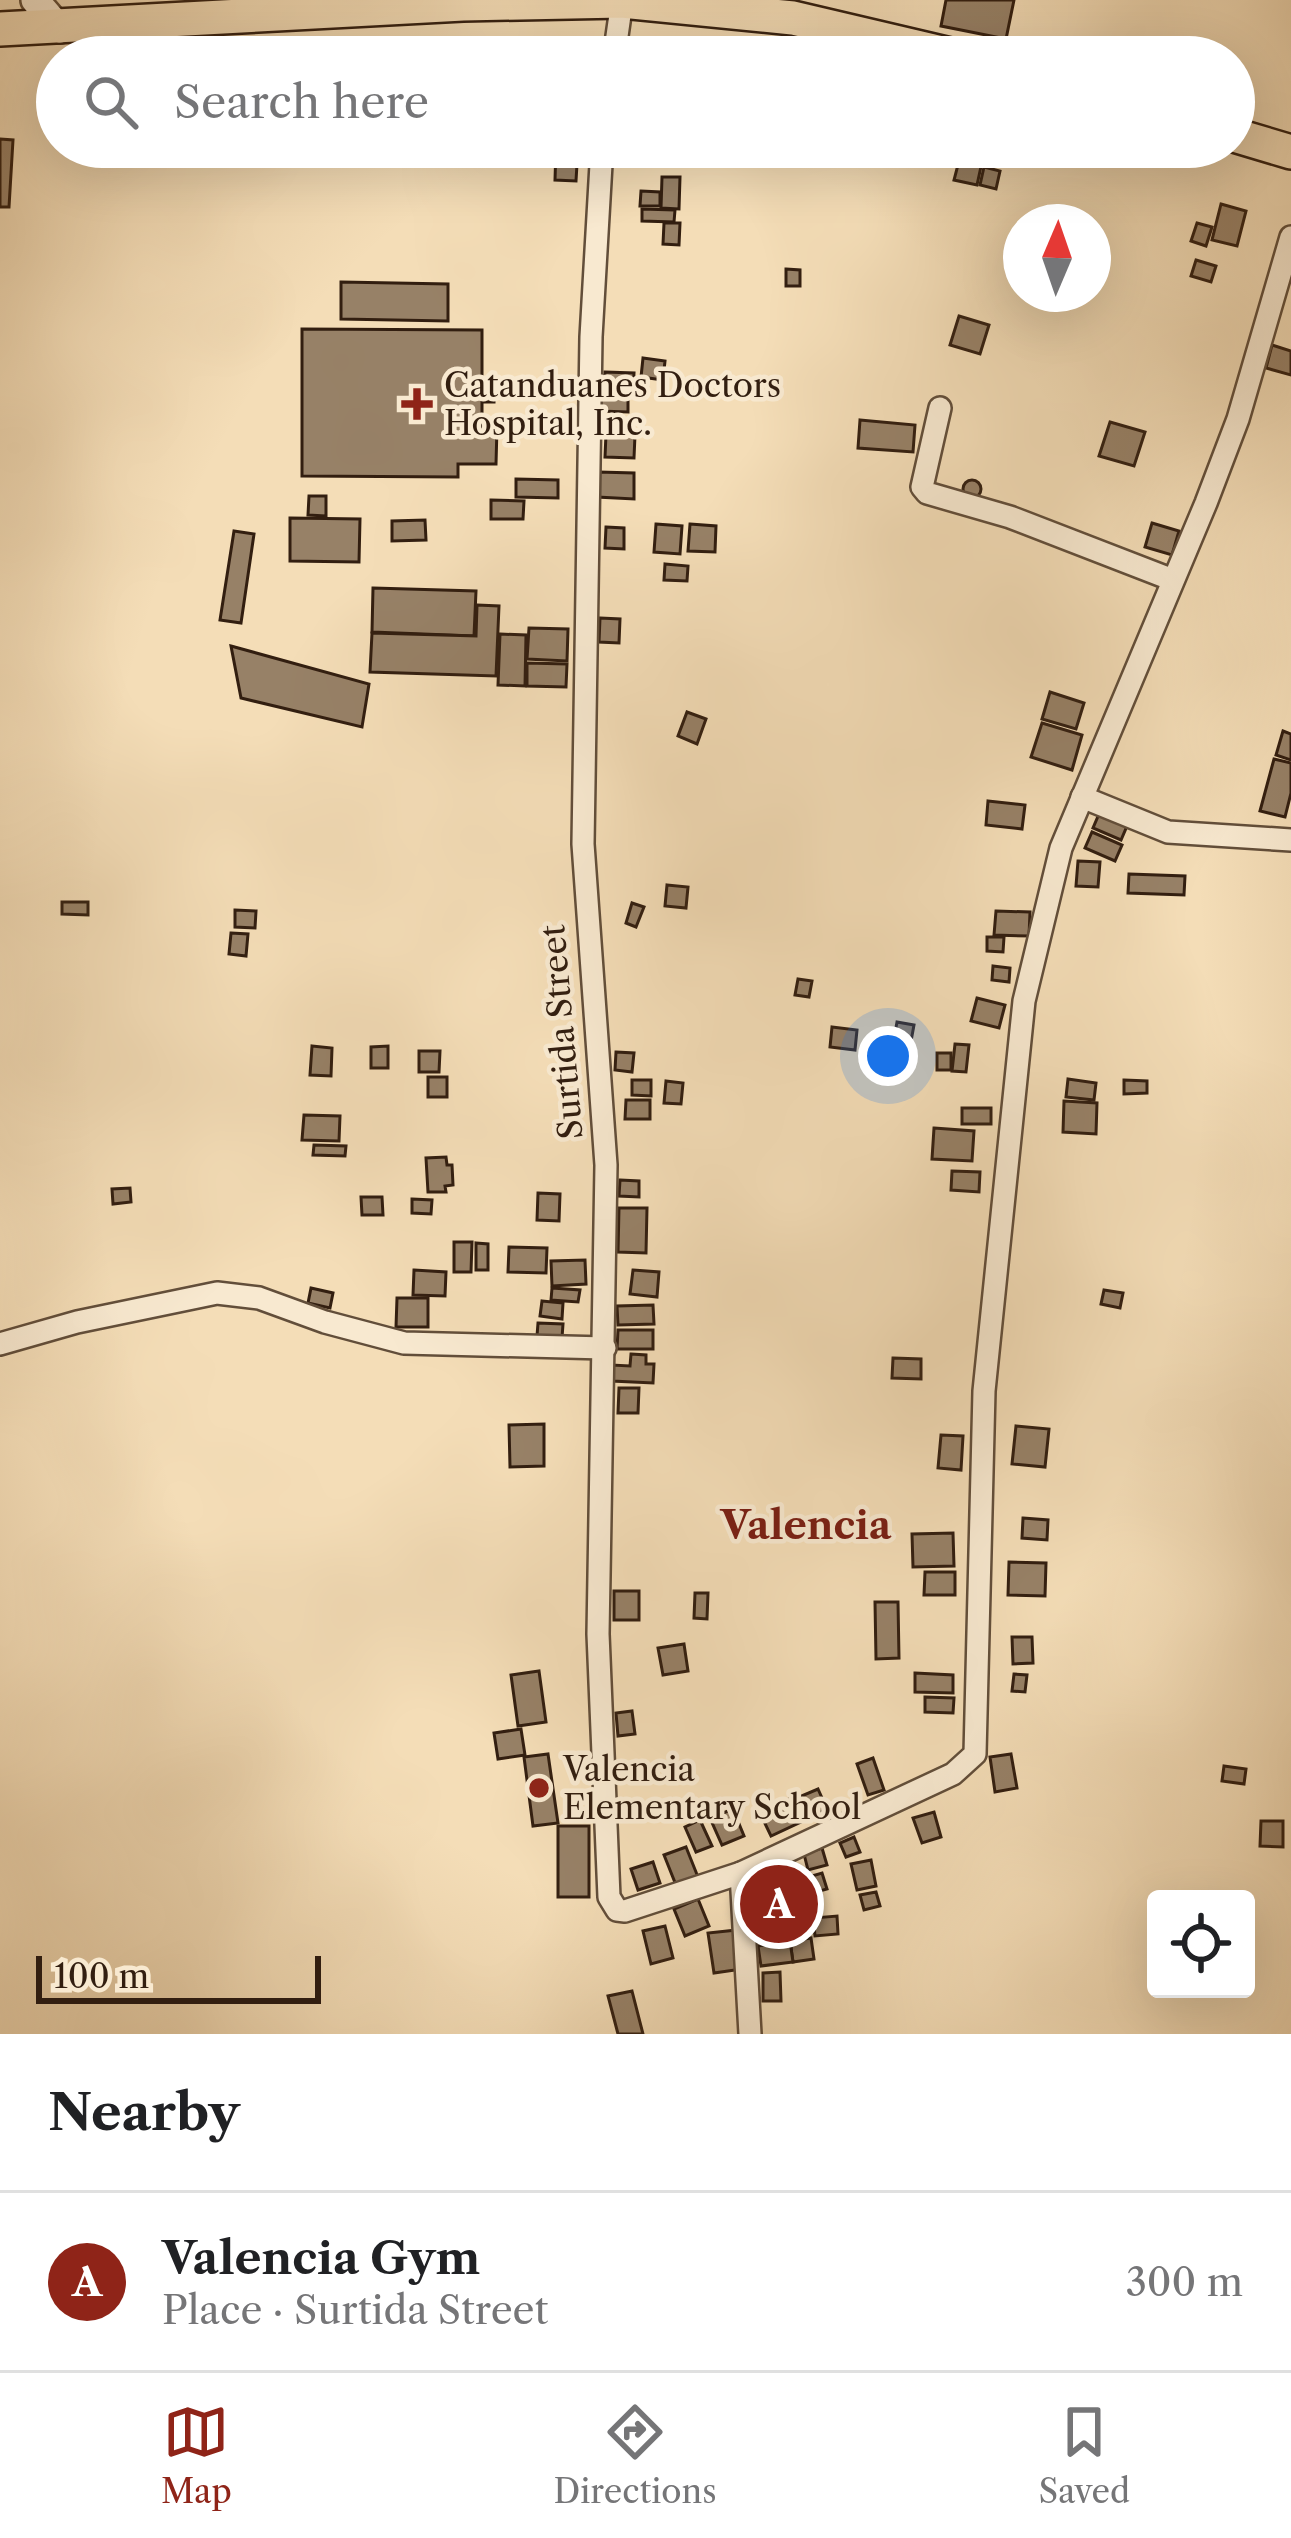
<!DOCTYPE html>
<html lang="en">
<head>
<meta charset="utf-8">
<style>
  body { margin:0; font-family:"Libre Caslon Text",serif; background:#f2f2f2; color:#202124 }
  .controls { position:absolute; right:36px; bottom:36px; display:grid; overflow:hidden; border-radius:12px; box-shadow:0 12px 48px #0002 }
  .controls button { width:108px; height:108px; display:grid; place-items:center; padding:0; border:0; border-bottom:3px solid #e0e0e0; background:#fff; color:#202124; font:60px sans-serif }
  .compass { position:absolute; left:1003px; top:204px; width:108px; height:108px; border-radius:50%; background:#fff; box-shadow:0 12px 48px #0002; rotate:2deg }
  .scale { position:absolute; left:36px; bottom:30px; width:285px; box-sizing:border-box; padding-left:12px; border:6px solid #321e10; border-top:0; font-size:33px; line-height:42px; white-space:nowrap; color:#321e10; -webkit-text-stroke:9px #f8e9d0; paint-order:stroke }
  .you { position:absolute; left:888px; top:1056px; width:42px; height:42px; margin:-30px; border:9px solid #fff; border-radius:50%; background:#1a73e8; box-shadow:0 0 0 18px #1a73e833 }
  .badge { display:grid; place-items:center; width:78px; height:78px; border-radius:50%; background:#8f2418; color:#fff; font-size:39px; font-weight:700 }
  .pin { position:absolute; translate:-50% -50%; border:6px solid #fff; box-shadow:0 3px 12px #0006 }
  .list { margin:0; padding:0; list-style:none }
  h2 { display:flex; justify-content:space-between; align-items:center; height:156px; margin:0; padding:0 48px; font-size:51px }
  h2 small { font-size:39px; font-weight:400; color:#757577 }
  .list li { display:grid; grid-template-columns:78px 1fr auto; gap:36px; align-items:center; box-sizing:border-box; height:180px; padding:0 48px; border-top:3px solid #e0e0e0 }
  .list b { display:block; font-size:45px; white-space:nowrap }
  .list p { margin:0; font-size:39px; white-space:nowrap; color:#757577 }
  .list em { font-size:39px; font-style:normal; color:#757577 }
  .icon { flex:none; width:66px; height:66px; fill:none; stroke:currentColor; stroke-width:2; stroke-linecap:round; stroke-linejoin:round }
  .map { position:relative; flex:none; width:1291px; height:2034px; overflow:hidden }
  .search { position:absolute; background:#fff; box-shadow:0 12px 48px #0002; left:36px; right:36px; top:36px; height:132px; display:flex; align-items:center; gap:30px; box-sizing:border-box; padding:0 42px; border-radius:66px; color:#757577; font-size:45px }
  .sheet { height:336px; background:#fff }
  nav { display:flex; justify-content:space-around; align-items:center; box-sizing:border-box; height:168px; border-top:3px solid #e0e0e0; background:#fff; font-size:33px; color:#757577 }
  nav a { display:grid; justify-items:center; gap:6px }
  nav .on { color:#8f2418 }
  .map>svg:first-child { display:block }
  .building { fill:#978167; stroke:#321e10; stroke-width:3 }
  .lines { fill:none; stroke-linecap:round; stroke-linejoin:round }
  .minor-casing { stroke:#624e3a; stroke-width:26 }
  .tertiary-casing { stroke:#624e3a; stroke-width:32 }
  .primary-casing { stroke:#321e10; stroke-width:38 }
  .minor { stroke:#f8e9d0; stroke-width:21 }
  .tertiary { stroke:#f8e9d0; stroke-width:27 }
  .primary { stroke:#f4ddb7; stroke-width:33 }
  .poi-dot { fill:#8f2418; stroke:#f8e9d0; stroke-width:4.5 }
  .labels { text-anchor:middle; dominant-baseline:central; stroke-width:9; stroke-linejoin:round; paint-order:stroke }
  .poi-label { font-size:33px; fill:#321e10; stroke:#f8e9d0; text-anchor:start }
  .street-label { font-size:33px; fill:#321e10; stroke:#f8e9d0 }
  .quarter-label { font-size:39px; font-weight:bold; fill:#7a1f14; stroke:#f8e9d0 }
</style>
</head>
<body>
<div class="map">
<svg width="1291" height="2034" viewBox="0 0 1291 2034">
  <rect width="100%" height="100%" fill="#f4ddb7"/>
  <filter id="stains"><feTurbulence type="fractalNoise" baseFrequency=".00167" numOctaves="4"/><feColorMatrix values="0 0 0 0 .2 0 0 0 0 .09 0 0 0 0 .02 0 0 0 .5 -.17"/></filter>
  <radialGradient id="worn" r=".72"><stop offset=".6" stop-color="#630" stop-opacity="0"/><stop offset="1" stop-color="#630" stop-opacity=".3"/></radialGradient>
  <g class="building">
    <path d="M946,0h68l-8,39 -65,-13z"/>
    <path d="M504,39l1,13 -21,2 -1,-13z"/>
    <path d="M634,44l23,1 -1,12h-22z"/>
    <path d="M0,139l13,1 -4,67h-9z"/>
    <path d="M556,147h22l-2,34 -21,-1z"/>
    <path d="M982,147h25l-5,18 -23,-5z"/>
    <path d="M960,157l22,5 -5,23 -23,-5z"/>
    <path d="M984,167l16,4 -4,18 -16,-4z"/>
    <path d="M662,177h18l-1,32 -18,-1z"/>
    <path d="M641,191l19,1v14h-20z"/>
    <path d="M1221,204l25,7 -9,35 -25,-6z"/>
    <path d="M642,209l33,1 -1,12 -32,-1z"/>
    <path d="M664,223h16l-1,22 -16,-1z"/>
    <path d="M1197,223l15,4 -6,19 -15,-5z"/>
    <path d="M1196,260l20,6 -5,16 -20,-6z"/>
    <path d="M786,269l14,1v16h-14z"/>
    <path d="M341,282l107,2v37l-107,-2z"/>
    <path d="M959,316l30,9 -9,29 -30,-9z"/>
    <path d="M302,329l180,1v50h12v22h-12v26l15,-1 -1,37h-38v13l-156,-1z"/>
    <path d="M1272,345l19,6v24l-25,-7z"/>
    <path d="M643,358l22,3 -2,19 -22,-3z"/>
    <path d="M605,372l29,1 -1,21 -29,-1z"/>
    <path d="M600,396l28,1v15l-29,-1z"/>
    <path d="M860,420l55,5 -2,27 -55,-4z"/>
    <path d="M1110,422l35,10 -11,34 -35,-10z"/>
    <path d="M606,434l29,1 -1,23 -29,-1z"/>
    <path d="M598,472l36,1v26l-37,-2z"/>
    <path d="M516,479l42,1v18l-42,-1z"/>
    <circle cx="972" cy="489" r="9"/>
    <path d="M309,496h17v20l-18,-1z"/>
    <path d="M491,500l33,1 -1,18h-32z"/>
    <path d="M290,518l70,1 -1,43 -69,-1z"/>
    <path d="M425,520l1,20 -34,1v-20z"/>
    <path d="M1152,523l27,8 -7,24 -27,-8z"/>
    <path d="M656,524l26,2 -2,28 -26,-2z"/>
    <path d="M690,524l26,2 -1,26 -27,-1z"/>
    <path d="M606,527l18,1v21l-19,-1z"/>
    <path d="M234,531l20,3 -13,89 -21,-3z"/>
    <path d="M665,564l23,2 -1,15 -23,-1z"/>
    <path d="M373,588l103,3 -2,45 -102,-4z"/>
    <path d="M477,605l22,1 -3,70 -126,-4 2,-39 104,3z"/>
    <path d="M600,618l20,1 -1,24 -20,-1z"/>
    <path d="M529,628l39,1 -1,32 -40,-2z"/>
    <path d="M500,634l26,1 -1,51 -27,-1z"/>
    <path d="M231,646l138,38 -7,43 -121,-29z"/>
    <path d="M527,663l40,1 -1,23 -39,-1z"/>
    <path d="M1050,692l34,11 -8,26 -34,-10z"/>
    <path d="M687,712l19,7 -9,25 -19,-8z"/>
    <path d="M1042,723l40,12 -10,35 -41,-13z"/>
    <path d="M1283,731l8,3v26l-15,-5z"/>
    <path d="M1274,759l17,4v30l-6,24 -25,-6z"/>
    <path d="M988,801l37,4 -3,24 -36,-4z"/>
    <path d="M1099,814l28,12 -6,14 -28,-12z"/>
    <path d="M1092,832l30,13 -7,16 -30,-13z"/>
    <path d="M1078,861l22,1 -2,25 -22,-1z"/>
    <path d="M1129,874l56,2 -1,19 -56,-2z"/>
    <path d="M667,885l21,2 -2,21 -21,-2z"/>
    <path d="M62,902h26v13l-26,-1z"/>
    <path d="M632,903l12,4 -8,20 -10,-4z"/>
    <path d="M235,910l21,1 -1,17 -20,-1z"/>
    <path d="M996,911l34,1 -1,24 -35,-1z"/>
    <path d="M231,933l17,1 -2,22 -17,-2z"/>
    <path d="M987,937h17l-1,15 -16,-1z"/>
    <path d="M993,966l17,2 -1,14 -17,-2z"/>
    <path d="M798,979l14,2 -3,16 -14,-2z"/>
    <path d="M977,998l28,7 -6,23 -28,-7z"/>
    <path d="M897,1022l17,3 -7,38 -17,-3z"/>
    <path d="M832,1027l25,3 -2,20 -25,-3z"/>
    <path d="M955,1044l14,1 -3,27 -14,-1z"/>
    <path d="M312,1046l20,2 -1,28 -21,-1z"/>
    <path d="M388,1046v22h-17v-21z"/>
    <path d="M419,1051h21l-1,21h-20z"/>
    <path d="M616,1052l18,1 -2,19 -17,-2z"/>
    <rect x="937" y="1053" width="14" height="17"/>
    <rect x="428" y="1077" width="19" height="20"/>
    <path d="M1068,1079l28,4 -2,17 -28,-3z"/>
    <path d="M632,1080h19v16l-19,-1z"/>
    <path d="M1124,1080l23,1v12l-23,1z"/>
    <path d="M666,1081l17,2 -2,21 -17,-1z"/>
    <path d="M626,1100h24v19h-25z"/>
    <path d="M1064,1101l33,2 -1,31 -33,-2z"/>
    <rect x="962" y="1108" width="29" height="16"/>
    <path d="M304,1115l36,1 -1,25 -37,-1z"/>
    <path d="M934,1128l40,3 -2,30 -40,-2z"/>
    <path d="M314,1145l32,1 -1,10 -32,-1z"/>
    <path d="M446,1157l1,8h5l1,20 -8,1 1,6h-18l-2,-34z"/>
    <path d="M952,1171l28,1 -1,20 -28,-2z"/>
    <path d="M620,1180l19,1v16l-20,-1z"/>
    <path d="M130,1188l1,14 -18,2 -1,-15z"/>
    <path d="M538,1193l22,1 -1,27 -22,-1z"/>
    <path d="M361,1197h21l1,18h-21z"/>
    <path d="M412,1199l20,1 -1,14 -19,-1z"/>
    <path d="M619,1208h28l-1,45 -28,-1z"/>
    <path d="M454,1242h18l-1,30h-17z"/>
    <path d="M476,1243l12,1v26h-12z"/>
    <path d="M509,1247l38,1 -1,25 -38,-1z"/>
    <path d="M585,1260l1,24 -34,2 -1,-25z"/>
    <path d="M414,1270l32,2 -1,24 -32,-1z"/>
    <path d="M633,1270l26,2 -2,25 -27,-3z"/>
    <path d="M311,1288l22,5 -3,15 -22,-5z"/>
    <path d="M552,1288l28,2 -2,12 -27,-2z"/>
    <path d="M1104,1290l19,3 -3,15 -19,-4z"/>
    <path d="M397,1298h31v29h-32z"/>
    <path d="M542,1301l21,2 -1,16 -22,-3z"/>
    <path d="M653,1305l1,19 -36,1 -1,-19z"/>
    <path d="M538,1323l25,1 -1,14 -25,-2z"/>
    <path d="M618,1330h35v19h-36z"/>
    <path d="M631,1354l15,1v9h8l-1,19 -41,-2v-16l18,1z"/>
    <path d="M893,1358l28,1v20l-29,-1z"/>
    <path d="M619,1388h20l-1,25h-20z"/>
    <path d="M544,1424v42l-34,1 -1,-42z"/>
    <path d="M1016,1426l33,3 -4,38 -33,-3z"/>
    <path d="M941,1435l22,1 -2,34 -23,-2z"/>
    <path d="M1023,1518l25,2 -1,20 -25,-2z"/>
    <path d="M953,1533l1,33 -41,1 -1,-33z"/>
    <path d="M1009,1562l37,1 -1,33 -37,-1z"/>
    <path d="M925,1572h30v23h-31z"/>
    <rect x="614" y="1591" width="25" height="29"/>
    <path d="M695,1593h13l-1,26 -13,-1z"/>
    <path d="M875,1602h23l1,56 -23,1z"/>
    <path d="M1012,1637h20l1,26 -20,1z"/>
    <path d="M684,1644l4,27 -25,4 -5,-27z"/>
    <path d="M539,1671l7,51 -28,4 -7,-51z"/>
    <path d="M915,1673l38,2v18l-38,-1z"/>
    <path d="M1014,1674l13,1 -2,17 -13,-1z"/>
    <path d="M925,1697l29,1 -1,15 -28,-1z"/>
    <path d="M632,1711l3,23 -17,2 -2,-23z"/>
    <path d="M521,1729l4,26 -27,4 -4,-26z"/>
    <path d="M548,1754l10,69 -25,3 -9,-69z"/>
    <path d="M1011,1754l6,34 -22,4 -5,-35z"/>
    <path d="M873,1758l11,32 -16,5 -11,-31z"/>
    <path d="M1224,1766l22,3 -2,15 -22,-3z"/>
    <path d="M818,1789l9,20 -19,9 -9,-21z"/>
    <path d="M791,1798l12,23 -32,15 -11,-23z"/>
    <path d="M733,1809l11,27 -22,9 -12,-27z"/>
    <path d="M934,1812l7,25 -19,6 -9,-25z"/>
    <path d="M700,1820l12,26 -16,6 -11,-25z"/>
    <path d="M1261,1821h22v26l-23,-1z"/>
    <rect x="558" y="1826" width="31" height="71"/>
    <path d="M854,1837l6,15 -14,5 -6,-14z"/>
    <path d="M686,1847l12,30 -22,8 -12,-30z"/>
    <path d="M822,1848l5,17 -19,5 -4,-16z"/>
    <path d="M871,1860l5,26 -19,4 -6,-26z"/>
    <path d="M653,1862l7,21 -22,7 -7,-21z"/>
    <path d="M800,1868l8,67 -51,6 -7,-68z"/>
    <path d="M822,1873l5,16 -18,5 -4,-16z"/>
    <path d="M876,1892l4,14 -16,4 -4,-15z"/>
    <path d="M698,1899l11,27 -24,10 -11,-27z"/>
    <path d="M837,1916l1,18 -23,2 -2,-18z"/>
    <path d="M665,1926l8,32 -22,6 -8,-33z"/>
    <path d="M737,1930l5,39 -28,4 -6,-40z"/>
    <path d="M811,1938l3,21 -21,3 -3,-21z"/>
    <path d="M790,1941l3,21 -32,4 -3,-20z"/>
    <path d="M780,1972l1,29h-18v-28z"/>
    <path d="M632,1991l11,43h-25l-10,-38z"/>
  </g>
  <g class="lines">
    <g class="minor-casing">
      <g id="minor">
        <path d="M614,57l8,-56"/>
        <path d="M602,147l-11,190 -8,507 23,321 -8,469 11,263 8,13 8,1 116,-38 212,-99 22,-20 9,-363 40,-390 37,-153 145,-345 32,-84 53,-182"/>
        <path d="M940,408l-18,79 5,6 83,24 163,63"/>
        <path d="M1082,797l86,35 123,8"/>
        <path d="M0,1344l77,-22 140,-29 42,5 66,24 79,21 201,5"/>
        <path d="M741,1873l9,161"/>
      </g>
    </g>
    <g class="tertiary-casing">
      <path id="tertiary" d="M35,0l25,29"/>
    </g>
    <g class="primary-casing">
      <g id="primary">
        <path d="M0,29l463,-25 159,-3 171,17 166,39"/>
        <path d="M1234,135l57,17"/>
      </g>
    </g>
    <use href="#minor" class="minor"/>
    <use href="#tertiary" class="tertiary"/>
    <use href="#primary" class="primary"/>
  </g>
  <g class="poi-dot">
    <path d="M411 386h12v12h12v12h-12v12h-12v-12h-12v-12h12z"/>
    <circle cx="539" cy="1788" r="12"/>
  </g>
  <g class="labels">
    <g class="poi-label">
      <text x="444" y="385">Catanduanes Doctors<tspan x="444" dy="38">Hospital, Inc.</tspan></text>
      <text x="563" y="1769">Valencia<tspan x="563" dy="38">Elementary School</tspan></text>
    </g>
    <g class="street-label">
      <text transform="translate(562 1032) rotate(-95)">Surtida Street</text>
    </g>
    <g class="quarter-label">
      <text x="806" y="1525">Valencia</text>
    </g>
  </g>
  <rect width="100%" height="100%" filter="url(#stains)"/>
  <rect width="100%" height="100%" fill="url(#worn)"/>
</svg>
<div class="controls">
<button><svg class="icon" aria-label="locate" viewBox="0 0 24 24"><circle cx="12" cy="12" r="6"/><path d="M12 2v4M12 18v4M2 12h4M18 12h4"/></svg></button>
</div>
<svg class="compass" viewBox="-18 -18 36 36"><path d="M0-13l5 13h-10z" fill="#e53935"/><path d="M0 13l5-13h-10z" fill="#757577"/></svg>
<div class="scale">100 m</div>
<div class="you"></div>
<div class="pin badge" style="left:779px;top:1904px">A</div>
<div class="search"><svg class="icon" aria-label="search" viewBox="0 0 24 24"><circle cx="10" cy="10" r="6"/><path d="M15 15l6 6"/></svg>Search here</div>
</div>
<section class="sheet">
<h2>Nearby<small></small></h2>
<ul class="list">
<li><span class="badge">A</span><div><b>Valencia Gym</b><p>Place · Surtida Street</p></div><em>300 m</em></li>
</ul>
</section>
<nav>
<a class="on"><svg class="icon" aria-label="map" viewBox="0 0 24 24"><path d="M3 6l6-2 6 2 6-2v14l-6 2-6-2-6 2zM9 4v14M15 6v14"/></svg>Map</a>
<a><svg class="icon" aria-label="directions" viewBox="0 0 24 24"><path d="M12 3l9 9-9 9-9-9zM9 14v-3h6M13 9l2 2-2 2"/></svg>Directions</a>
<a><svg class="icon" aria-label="saved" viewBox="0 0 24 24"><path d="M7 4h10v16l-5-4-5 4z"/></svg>Saved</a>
</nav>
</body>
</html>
